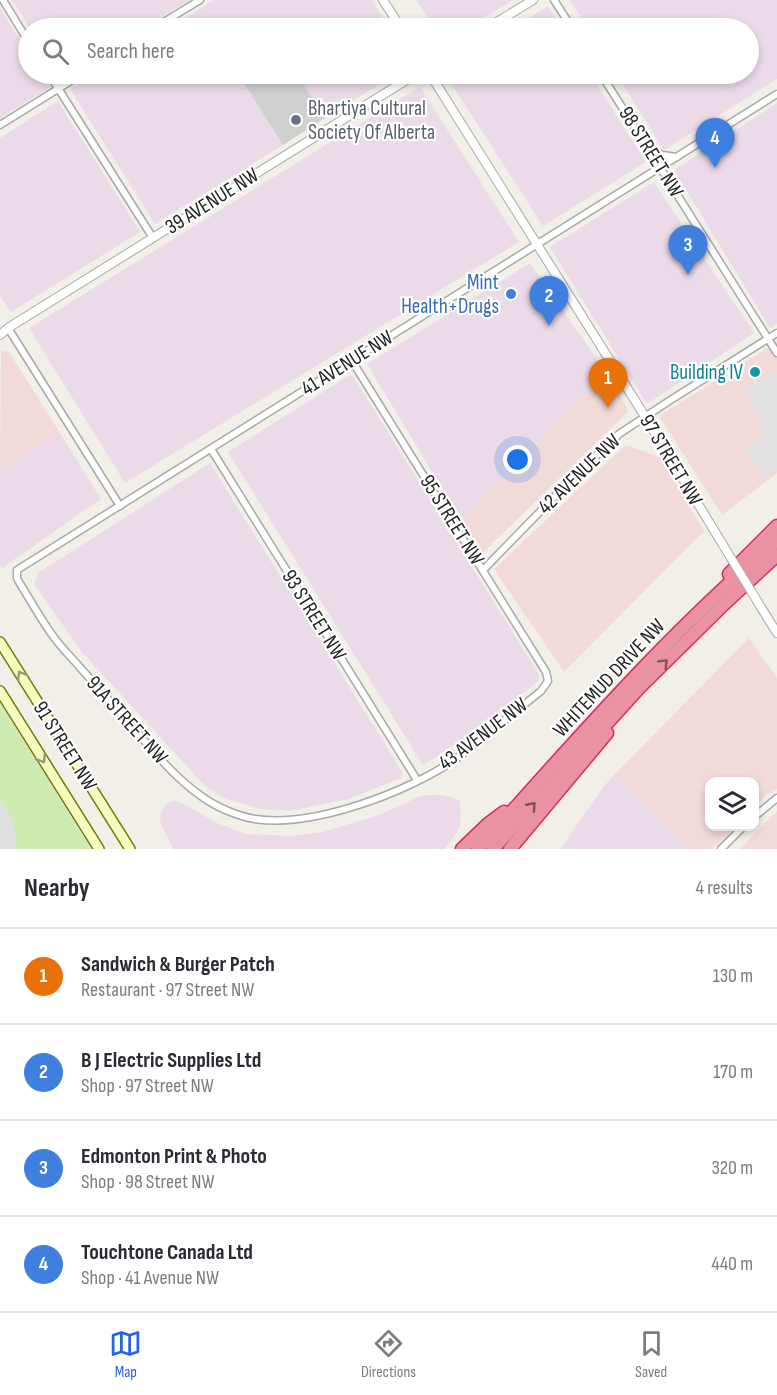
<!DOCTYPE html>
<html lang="en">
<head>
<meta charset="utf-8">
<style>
  body { margin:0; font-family:"Sofia Sans Condensed",sans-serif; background:#f7f7f7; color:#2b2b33 }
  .controls { position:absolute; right:18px; bottom:18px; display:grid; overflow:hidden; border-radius:12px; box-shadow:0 3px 9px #0003 }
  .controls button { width:54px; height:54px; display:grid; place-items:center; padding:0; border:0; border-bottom:2px solid #e1e1e2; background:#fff; color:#2b2b33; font:30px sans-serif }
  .you { position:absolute; left:518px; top:460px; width:21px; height:21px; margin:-15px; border:4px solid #fff; border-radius:50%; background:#1a73e8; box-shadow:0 0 0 9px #1a73e833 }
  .badge { display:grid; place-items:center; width:39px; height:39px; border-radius:50%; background:#2563eb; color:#fff; font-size:20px; font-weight:700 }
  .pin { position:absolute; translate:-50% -50px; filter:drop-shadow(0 2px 3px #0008) }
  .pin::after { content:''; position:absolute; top:32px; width:21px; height:18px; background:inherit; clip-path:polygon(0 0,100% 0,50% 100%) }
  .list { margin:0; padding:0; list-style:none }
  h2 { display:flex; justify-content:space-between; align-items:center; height:78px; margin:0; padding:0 24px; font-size:26px }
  h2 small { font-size:20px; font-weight:400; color:#7c7c81 }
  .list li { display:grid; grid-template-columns:39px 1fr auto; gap:18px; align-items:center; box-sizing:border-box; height:96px; padding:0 24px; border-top:2px solid #e1e1e2 }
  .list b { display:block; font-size:22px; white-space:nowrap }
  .list p { margin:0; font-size:20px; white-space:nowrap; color:#7c7c81 }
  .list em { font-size:20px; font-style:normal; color:#7c7c81 }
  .icon { flex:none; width:33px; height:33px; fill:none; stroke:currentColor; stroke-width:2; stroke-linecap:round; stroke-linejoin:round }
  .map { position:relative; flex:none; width:777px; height:849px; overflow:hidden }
  .search { position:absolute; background:#fff; box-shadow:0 3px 9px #0003; left:18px; right:18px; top:18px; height:66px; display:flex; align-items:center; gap:15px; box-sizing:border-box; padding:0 21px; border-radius:33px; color:#7c7c81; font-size:22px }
  .sheet { height:462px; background:#fff }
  nav { display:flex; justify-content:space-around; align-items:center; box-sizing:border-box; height:84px; border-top:2px solid #e1e1e2; background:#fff; font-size:16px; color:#7c7c81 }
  nav a { display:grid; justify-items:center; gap:3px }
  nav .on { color:#2563eb }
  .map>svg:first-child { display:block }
  .residential { fill:#e0dfdf }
  .commercial { fill:#f2dad9 }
  .industrial { fill:#ebdbe8 }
  .religious { fill:#d0d0d0 }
  .grass { fill:#cdebb0 }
  .parking { fill:#e2e2e2 }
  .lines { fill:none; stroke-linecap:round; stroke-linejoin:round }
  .minor-casing { stroke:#a9a9a9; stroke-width:9 }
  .tertiary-casing { stroke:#a9a9a9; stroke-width:10 }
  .secondary-casing { stroke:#707d05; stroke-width:12 }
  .motorway-casing { stroke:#dc2a67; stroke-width:15 }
  .minor { stroke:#fff; stroke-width:6 }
  .tertiary { stroke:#fff; stroke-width:8 }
  .secondary { stroke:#f7fabf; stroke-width:9 }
  .motorway { stroke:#e892a2; stroke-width:12 }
  .tertiary-bridge-casing { stroke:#a9a9a9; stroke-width:10; stroke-linecap:butt }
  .tertiary-bridge { stroke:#fff; stroke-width:8 }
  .oneway { stroke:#7b545c }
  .oneway2 { stroke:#979978 }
  .worship-dot { fill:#6b7280; stroke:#fff; stroke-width:2 }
  .shop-dot { fill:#3f7fe0; stroke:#fff; stroke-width:2 }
  .culture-dot { fill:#0f9aa8; stroke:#fff; stroke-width:2 }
  .labels { text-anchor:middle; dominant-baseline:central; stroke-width:4.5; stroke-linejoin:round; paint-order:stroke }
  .worship-label { font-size:21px; fill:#5b616d; stroke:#fff; text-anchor:start }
  .street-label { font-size:21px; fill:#222; stroke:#fff }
  .shop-label { font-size:21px; fill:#366cbe; stroke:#fff; text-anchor:end }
  .culture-label { font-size:21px; fill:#0d838f; stroke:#fff; text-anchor:end }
</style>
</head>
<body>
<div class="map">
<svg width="777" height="849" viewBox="0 0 777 849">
  <rect width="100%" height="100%" fill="#f2efe9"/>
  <path class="residential" d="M0,800l13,21 3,28h-16z"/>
  <g class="commercial">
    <path d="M777,342v131l-55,42 -63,-99z"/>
    <path d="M1,350l8,2 51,81 -60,37z"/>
    <path d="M606,372l23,39 -148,143 -19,-33z"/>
    <path d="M626,445l34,12 44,74 -140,141 -70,-103z"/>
    <path d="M749,638l28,40v111l-12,7 -10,11 -1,-25h-44v44l25,1 -23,22h-20l-78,-74z"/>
    <path d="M777,811v38h-37z"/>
  </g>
  <g class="industrial">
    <path d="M12,0h177l-45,28h-114z"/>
    <path d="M214,0h158l17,28h-221z"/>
    <path d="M416,0h97l-46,28h-33z"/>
    <path d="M570,0h207v79l-113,71 -48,-76h132v-46h-160z"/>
    <path d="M548,6l14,22h-50z"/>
    <path d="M0,8l28,45v21h14l9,13 -51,31z"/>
    <path d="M95,74h143l45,71 -128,79 -85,-135z"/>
    <path d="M297,74h99l-71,44z"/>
    <path d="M445,74h145l56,88 -103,64z"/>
    <path d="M420,87l99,155 -394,241 -96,-155z"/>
    <path d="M58,101l82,131 -129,80 -11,-16v-158z"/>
    <path d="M777,103v221l-7,4 -96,-158z"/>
    <path d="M654,182l100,151 -107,71 -97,-157z"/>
    <path d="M530,263l76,109 -144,149 -95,-157z"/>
    <path d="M350,375l3,1 187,300 -2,5 -55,45 -60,39 -195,-313z"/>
    <path d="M60,433l41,66 -99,69 -2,-4v-94z"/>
    <path d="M210,463l193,310 -2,5 -52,21 -59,12 -30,-2 -34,-10 -17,-10 -14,-14 -114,-124 -47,-67 4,-11z"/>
    <path d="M614,775l78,74h-132l45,-64z"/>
    <path d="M427,795h14l11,2 7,3 2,11 -1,15 -6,11 -10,12h-271l-13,-27 1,-10 6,-9 6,-2 7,1 37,21 29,11 46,2 31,-4 59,-18 36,-17z"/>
  </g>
  <path class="religious" d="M238,74h59l28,44 -42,27z"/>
  <path class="grass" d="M0,703l91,146h-75l-3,-28 -13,-21z"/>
  <path class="parking" d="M775,372l2,2v95l-13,10 -19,-30 17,-15v-6l-4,-2v-5l2,-5 -17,-25z"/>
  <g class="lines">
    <g class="minor-casing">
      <g id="minor">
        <path d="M3,0l25,41"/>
        <path d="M554,0l18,28"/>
        <path d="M154,28l46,-28"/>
        <path d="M49,74l104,164"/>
        <path d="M601,74l176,279"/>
        <path d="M0,125l82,-51"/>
        <path d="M650,149l12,6 15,2"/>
        <path d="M8,328l112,178"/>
        <path d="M352,361l194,311 2,9 -7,10 -81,65c-48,35 -146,72 -205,63 -18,-3 -39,-12 -54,-23 -31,-22 -54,-53 -79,-81 -15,-17 -30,-34 -45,-51 -7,-8 -15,-16 -21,-24 -14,-18 -25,-39 -37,-58l-2,-4v-8l760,-476"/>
        <path d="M211,449l206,331"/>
        <path d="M483,570l81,-83 55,-53 50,-33 108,-68"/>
        <path d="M754,817l23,-19"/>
        <path d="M721,849l23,-23"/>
      </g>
    </g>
    <g class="tertiary-casing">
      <g id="tertiary">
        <path d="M383,0l18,28"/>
        <path d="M487,28l46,-28"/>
        <path d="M430,74l211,336 82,135"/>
        <path d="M0,335l8,-7 408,-254"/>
        <path d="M762,609l15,24"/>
      </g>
    </g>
    <g class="secondary-casing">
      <g id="secondary">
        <path d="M0,642l130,207"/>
        <path d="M0,691l99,158"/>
      </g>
    </g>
    <g class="motorway-casing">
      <g id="motorway">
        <path d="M729,574l48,-48"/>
        <path d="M462,849l26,-25 16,-12"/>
        <path d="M478,849c96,-106 190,-216 299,-308"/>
        <path d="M493,849l146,-161 85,-84 53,-49"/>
        <path d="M510,849l97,-116"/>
      </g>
    </g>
    <use href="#minor" class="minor"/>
    <use href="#tertiary" class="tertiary"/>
    <use href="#secondary" class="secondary"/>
    <use href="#motorway" class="motorway"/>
    <g class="tertiary-bridge-casing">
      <path id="tertiary-bridge" d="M723,545l39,64"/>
    </g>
    <use href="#tertiary-bridge" class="tertiary-bridge"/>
  </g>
  <defs><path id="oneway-chevron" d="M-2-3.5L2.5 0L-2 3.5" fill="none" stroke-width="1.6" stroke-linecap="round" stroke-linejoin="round" transform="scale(1.5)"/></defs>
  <g class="oneway">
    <use href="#oneway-chevron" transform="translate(664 663) rotate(-45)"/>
    <use href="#oneway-chevron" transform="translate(532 806) rotate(-48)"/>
  </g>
  <g class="oneway2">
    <use href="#oneway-chevron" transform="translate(21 675) rotate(-122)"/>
    <use href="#oneway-chevron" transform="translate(42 759) rotate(58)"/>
  </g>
  <circle class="worship-dot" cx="296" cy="120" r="6"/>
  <circle class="shop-dot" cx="511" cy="294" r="6"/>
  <circle class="culture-dot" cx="755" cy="372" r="6"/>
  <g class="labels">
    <g class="worship-label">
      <text x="308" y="108">Bhartiya Cultural<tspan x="308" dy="24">Society Of Alberta</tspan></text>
    </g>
    <g class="street-label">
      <text transform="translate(651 152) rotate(58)">98 STREET NW</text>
      <text transform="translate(212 201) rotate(-32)">39 AVENUE NW</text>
      <text transform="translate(347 363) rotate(-32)">41 AVENUE NW</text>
      <text transform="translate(671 460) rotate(59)">97 STREET NW</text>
      <text transform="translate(579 474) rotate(-44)">42 AVENUE NW</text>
      <text transform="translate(452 520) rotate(58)">95 STREET NW</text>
      <text transform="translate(314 615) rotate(58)">93 STREET NW</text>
      <text transform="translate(609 678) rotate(-47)">WHITEMUD DRIVE NW</text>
      <text transform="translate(127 720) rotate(48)">91A STREET NW</text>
      <text transform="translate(483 734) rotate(-37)">43 AVENUE NW</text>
      <text transform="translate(65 746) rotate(58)">91 STREET NW</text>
    </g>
    <g class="shop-label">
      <text x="499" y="282">Mint<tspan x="499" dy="24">Health+Drugs</tspan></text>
    </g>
    <g class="culture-label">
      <text x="743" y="372">Building IV</text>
    </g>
  </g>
</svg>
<div class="controls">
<button><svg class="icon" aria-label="layers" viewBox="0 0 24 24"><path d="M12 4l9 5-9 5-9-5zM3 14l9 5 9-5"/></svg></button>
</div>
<div class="you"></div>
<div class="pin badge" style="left:608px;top:408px;background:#e8710a">1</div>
<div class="pin badge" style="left:549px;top:326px;background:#3f7fe0">2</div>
<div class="pin badge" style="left:688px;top:275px;background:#3f7fe0">3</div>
<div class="pin badge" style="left:715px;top:168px;background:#3f7fe0">4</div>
<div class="search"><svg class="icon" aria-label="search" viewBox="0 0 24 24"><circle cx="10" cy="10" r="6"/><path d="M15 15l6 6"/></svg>Search here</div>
</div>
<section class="sheet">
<h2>Nearby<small>4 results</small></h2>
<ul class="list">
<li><span class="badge" style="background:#e8710a">1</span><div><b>Sandwich &amp; Burger Patch</b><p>Restaurant · 97 Street NW</p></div><em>130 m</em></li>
<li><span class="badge" style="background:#3f7fe0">2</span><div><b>B J Electric Supplies Ltd</b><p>Shop · 97 Street NW</p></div><em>170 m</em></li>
<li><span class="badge" style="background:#3f7fe0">3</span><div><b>Edmonton Print &amp; Photo</b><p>Shop · 98 Street NW</p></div><em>320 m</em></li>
<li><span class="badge" style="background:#3f7fe0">4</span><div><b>Touchtone Canada Ltd</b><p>Shop · 41 Avenue NW</p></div><em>440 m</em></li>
</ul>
</section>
<nav>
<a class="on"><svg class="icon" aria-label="map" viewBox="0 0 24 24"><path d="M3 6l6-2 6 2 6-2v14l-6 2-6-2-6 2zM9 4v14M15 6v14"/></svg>Map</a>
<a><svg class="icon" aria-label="directions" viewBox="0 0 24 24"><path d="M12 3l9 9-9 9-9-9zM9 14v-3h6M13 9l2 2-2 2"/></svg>Directions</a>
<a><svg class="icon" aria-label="saved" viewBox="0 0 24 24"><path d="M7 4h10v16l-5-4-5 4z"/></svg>Saved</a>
</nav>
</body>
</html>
